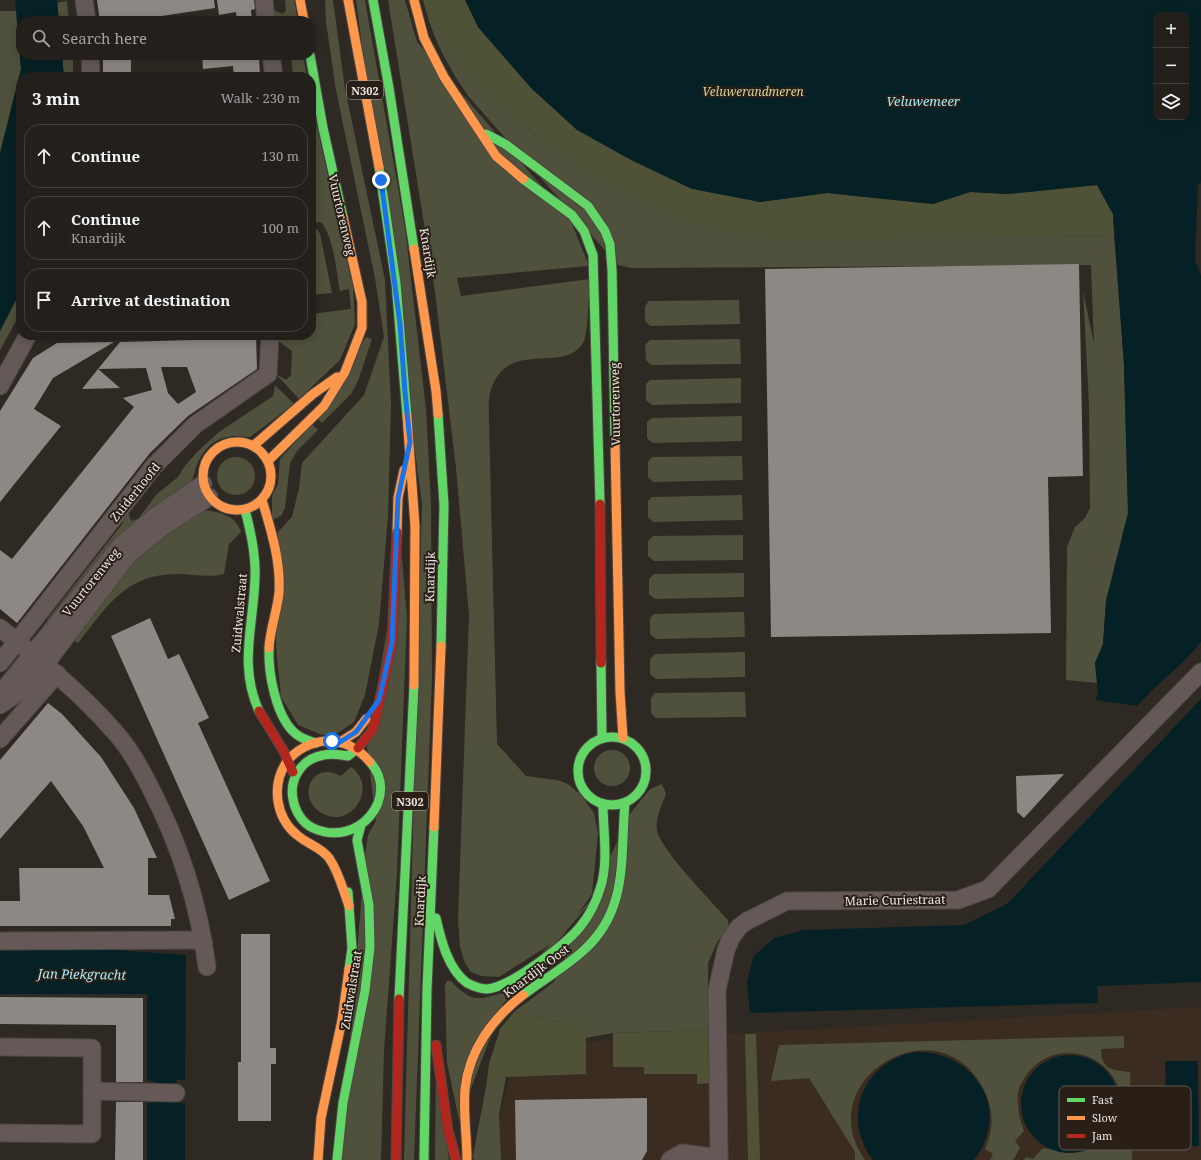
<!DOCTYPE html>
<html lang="en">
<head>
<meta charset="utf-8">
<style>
  body { margin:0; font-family:"Noto Serif",serif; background:#2b2724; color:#f1f3f6 }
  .controls { position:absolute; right:12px; top:12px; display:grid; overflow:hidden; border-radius:8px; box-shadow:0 2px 10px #0003 }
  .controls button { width:36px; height:36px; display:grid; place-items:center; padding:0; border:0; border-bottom:1px solid #403d3a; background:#231f1b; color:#f1f3f6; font:20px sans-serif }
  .stop { position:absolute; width:12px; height:12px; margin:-9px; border:3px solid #1a73e8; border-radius:50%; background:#fff }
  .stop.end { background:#1a73e8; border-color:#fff; box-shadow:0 1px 4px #0008 }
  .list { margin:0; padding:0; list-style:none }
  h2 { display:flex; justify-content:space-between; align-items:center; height:52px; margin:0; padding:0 16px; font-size:17px }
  h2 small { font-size:13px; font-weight:400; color:#a3a2a3 }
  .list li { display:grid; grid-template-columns:26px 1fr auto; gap:12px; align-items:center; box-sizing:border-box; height:64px; margin:0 8px 8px; padding:0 8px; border:1px solid #403d3a; border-radius:16px }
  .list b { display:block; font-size:15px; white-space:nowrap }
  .list p { margin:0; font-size:13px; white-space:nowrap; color:#a3a2a3 }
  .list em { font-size:13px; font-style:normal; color:#a3a2a3 }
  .icon { flex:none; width:22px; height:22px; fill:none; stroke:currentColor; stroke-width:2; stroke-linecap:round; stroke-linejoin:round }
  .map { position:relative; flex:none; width:1201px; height:1160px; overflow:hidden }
  .search { position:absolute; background:#231f1b; box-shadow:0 2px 10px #0003; left:16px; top:16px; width:300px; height:44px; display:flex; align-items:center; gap:10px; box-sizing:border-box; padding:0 14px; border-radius:16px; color:#a3a2a3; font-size:15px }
  .panel { position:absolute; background:#231f1b; box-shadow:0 2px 10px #0003; left:16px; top:72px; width:300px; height:268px; border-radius:16px }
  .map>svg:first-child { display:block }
  .built { fill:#3b2c21 }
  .green { fill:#50513c }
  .forest { fill:#505238 }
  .water { fill:#062125; fill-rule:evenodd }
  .building { fill:#8e8884; fill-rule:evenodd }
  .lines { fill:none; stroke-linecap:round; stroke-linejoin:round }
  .street-casing { stroke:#4d4743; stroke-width:19 }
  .fast-casing { stroke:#4d4743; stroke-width:11 }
  .slow-casing { stroke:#4d4743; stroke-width:11 }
  .jam-casing { stroke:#4d4743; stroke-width:11 }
  .street { stroke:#645956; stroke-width:17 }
  .fast { stroke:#63d668; stroke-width:9 }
  .slow { stroke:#ff974d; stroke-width:9 }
  .jam { stroke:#b3261e; stroke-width:9 }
  .route { stroke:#1a73e8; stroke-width:5 }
  .labels { text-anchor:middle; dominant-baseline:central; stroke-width:4; stroke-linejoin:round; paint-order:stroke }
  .shield { fill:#291f17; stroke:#b2aaa4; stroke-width:1 }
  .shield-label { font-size:11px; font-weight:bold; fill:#ede6e1 }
  .park-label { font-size:12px; font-style:italic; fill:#ced49b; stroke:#291f17 }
  .street-label { font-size:12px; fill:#ede6e1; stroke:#291f17 }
  .water-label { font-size:13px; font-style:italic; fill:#a3ecfc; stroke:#291f17 }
  .key { fill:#291f17; stroke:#645b54; stroke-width:1 }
  .key-label { font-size:11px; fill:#ede6e1 }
</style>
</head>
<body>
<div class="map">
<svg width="1201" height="1160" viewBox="0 0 1201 1160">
  <rect width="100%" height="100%" fill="#2f2924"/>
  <path class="built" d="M1201,1007v153h-709l23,-114z"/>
  <g class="green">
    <path d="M285,0h9l4,21h-25l-1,-12 10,5 4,-3z"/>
    <path d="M325,0h8l12,89 40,191 6,124 -3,112 -9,108 -14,71 -11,27 -16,11 -16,2 -24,-10 -17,-28 -5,-50 2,-115 14,-15 7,-29 3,-25 62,-68 20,-58 -9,-59 -39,-188 -10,-68z"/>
    <path d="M356,0h9l40,228 21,181 5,95 1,173 -18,483h-10l18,-656z"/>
    <path d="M388,0h17l12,42 153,177 19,47 -132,12 4,18 129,-17c-1,12 -2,54 -6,62 -18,36 -78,-6 -94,52 -2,8 -1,19 -1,28l8,323 29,32 31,4 11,4 13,11 13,18 4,21 -6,60 -30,43 -63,40 -18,-1 -10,-4 -6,-9 -5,-16 -2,-27 11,-305 -13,-147 -21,-176z"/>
    <path d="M67,1l2,20h-10l-2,-18z"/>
    <path d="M0,11h17l4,58 -21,84z"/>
    <path d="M426,11l66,89 43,35 52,37 235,67 292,-4 10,130 4,148 -22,88 -3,42 -8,20 2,20 -31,-3 1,-133 8,-20 10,-9 5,-10 -1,-104 -6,-113 11,53 -3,-79 -460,3 -13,-3 -149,-168c-19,-27 -34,-54 -43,-86z"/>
    <path d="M62,55h11v22h-9z"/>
    <path d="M291,55h12l4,22h-14z"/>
    <path d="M311,101l42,186 2,37 -15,36 -41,39 -23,-25 10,6 5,-5 1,-24 -15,-11v-5h34v-21l40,-5 -2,-20 -9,2c-4,-20 -6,-54 -19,-69l-10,1z"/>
    <path d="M315,229h2l3,5 12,59 -21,2v-64z"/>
    <path d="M21,290v22l-21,38v-19z"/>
    <path d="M739,300l1,24 -90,2 -5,-5v-15l4,-5z"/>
    <path d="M366,337l6,2 -14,42 -7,13 -29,29 -5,-5z"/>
    <path d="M740,339l1,25 -90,1 -5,-5 -1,-15 5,-5z"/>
    <path d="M741,378v25l-89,2 -6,-5v-16l4,-4z"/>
    <path d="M275,385l19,19 -44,33c-25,-3 -40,1 -52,25 -3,6 -4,14 -7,21l-139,142 -5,-5 76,-97 -3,-5 7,-10 4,13 7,-2 19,-25 21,-17 6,-10 13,-15 22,-20 54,-36z"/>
    <path d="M742,416v25l-89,2 -6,-5v-16l5,-4z"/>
    <path d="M312,424l6,6 -21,21 -7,12 -5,45 -4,8 -9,4v-24l6,-12 2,-25z"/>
    <path d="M742,456l1,24 -90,2 -5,-5v-15l4,-5z"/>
    <circle cx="236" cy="476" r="19"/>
    <path d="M742,495l1,25 -90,2 -5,-5v-16l4,-4z"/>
    <path d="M203,510c16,2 33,5 38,22l-12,12 -5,30c-15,4 -31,0 -47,0 -52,0 -70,33 -99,69l-8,-5 74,-90z"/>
    <path d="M743,535v25l-89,1 -6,-5v-15l5,-5z"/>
    <path d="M401,548l6,69 -10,256 -13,178 -3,109h-41l25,-305 3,-20 8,-14 -9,-74z"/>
    <path d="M744,573v24l-89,2 -6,-5v-15l5,-5z"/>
    <path d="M744,612l1,25 -89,2 -6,-5v-16l4,-4z"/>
    <path d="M745,652v25l-89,2 -6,-5v-15l5,-5z"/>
    <path d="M745,692l1,25 -90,1 -5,-5v-15l4,-5z"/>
    <circle cx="612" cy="768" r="18"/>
    <path d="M351,767c29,21 -2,65 -31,45 -23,-15 -9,-52 21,-36z"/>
    <path d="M662,784l4,10c-4,10 -11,25 -9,36 2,18 56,73 71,90l1,9 -12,13 -9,21v67l-95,3 -28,5 1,-19 -25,3 -47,-10 40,-30 75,-167 21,-26z"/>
    <path d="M616,873l-113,131 -44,116 -12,-57 -2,-78 2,-4h4c21,23 29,19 56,10z"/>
    <path d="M1124,1036v12l-23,1c0,21 11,21 29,23l2,88h-108l2,-3 7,2 10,-11c46,12 103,-30 67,-75 -21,-26 -61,-27 -82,0 -4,5 -9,13 -10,19 -1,14 1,26 6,39l-9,10 5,7 -7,12h-23l3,-6 -8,-5c9,-20 9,-39 -1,-59 -45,-90 -176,-10 -119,70h-10v-8l-46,-74 -38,3 8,-36z"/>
    <path d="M436,1068l13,92h-14z"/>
    <path d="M506,1077l-7,37 2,46h-27l-1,-4 13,-69z"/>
  </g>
  <g class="forest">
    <path d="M423,0h44l11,27 54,62 228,113 67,-9 106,11 37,-12 38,2 89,-9 16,29 1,21 -337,5 -59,-10 -66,-21 -65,-37 -52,-37 -43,-35 -29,-33 -37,-56z"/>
    <path d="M514,1012l47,10 25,-4v56l-80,3 -20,10 3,-23 11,-35z"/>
    <path d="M708,1030l2,53 -13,1v-10h-53v-7h-31v-34z"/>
    <path d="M745,1034h11l4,126h-12z"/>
  </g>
  <g class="water">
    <path d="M15,0h42l2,21h-38v34h41l2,22h-43v213l-21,41v-178l21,-84z"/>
    <path d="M465,0h736v183h-3l-3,78 6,14v367c-19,24 -44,41 -64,64l-41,-6 2,-8 -3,-29 8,-18 3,-44 22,-88 -4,-148 -11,-151 -16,-29 -89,9 -38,-2 -37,12 -106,-11 -67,9 -68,-13 -61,-29 -54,-30 -45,-41 -54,-62zM1156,15h30v102h-30z"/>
    <path d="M1201,699v283l-104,4 1,17 -348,10 -3,-30 6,-26 21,-19 30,-8 160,-5 43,-21z"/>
    <path d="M0,942l186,13 -1,125h-8l-2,3 1,20h9v57h-38v-57h8l1,-2v-19l-9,-2v-86h-147z"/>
    <path d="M914,1052c60,-3 99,58 60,108h-101c-32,-42 -11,-97 41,-108z"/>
    <circle cx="1070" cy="1104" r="49"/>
    <path d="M1165,1061h33l1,85 -31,1z"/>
  </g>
  <g class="building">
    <path d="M97,0h117l1,8 -87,13h-28z"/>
    <path d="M217,0h37l1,9 -4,1 1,11h-15l-1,-9 -17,3z"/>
    <rect x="103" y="55" width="28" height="22"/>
    <path d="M202,55h57l1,22h-26l-1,-11 -30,3z"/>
    <path d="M1079,264l4,212 -35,1 3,156 -280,4 -6,-368z"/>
    <path d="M229,335h27l1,34 -69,47 -38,37 -133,170 -17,-14v-59l12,9 122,-152 -11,-9 29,-8 -6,-22 -48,1 22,-27 109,-3zM161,367h26l9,25 -18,12 -10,-11z"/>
    <path d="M114,342l-61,36 -19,31 27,17 -61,76v-91l33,-53 24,-15z"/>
    <path d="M98,369l22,19 -38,1z"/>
    <path d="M150,618l18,41 11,-5 30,64 -11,5 72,158 -41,19 -118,-264z"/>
    <path d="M48,703l14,11 39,43 33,51 23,50h-9v37h21l6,24h-4v7h-171v-25h20l-1,-33h85l-21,-42 -32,-45 -51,58v-79z"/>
    <path d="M1064,774l-40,44 -7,-6 -1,-36z"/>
    <path d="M241,934h29v114h6v16h-5v57h-33v-59h3z"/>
    <path d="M0,997l143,1v84h-27v-57l-116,-1z"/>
    <path d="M647,1098v53l-5,9h-126l-1,-60z"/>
    <path d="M116,1102h27v58h-28z"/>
  </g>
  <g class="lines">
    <g class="street-casing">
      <g id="street">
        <path d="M84,0l3,21"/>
        <path d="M264,0l2,21"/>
        <path d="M90,55l1,22"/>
        <path d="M271,55l3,22"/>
        <path d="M0,386l28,-51"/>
        <path d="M0,628c40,32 80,64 114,103 15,16 26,36 36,56 29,56 49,117 57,180"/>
        <path d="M0,663l154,-197 41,-41 73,-51 2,-39"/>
        <path d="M0,700l6,-13 115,-142 35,-29 47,-32"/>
        <path d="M0,705l16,-11 30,-31 82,-108 36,-29 45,-29"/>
        <path d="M0,739l57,-65"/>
        <path d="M0,941l203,-1"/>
        <path d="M0,1047l92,1v86l-92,-1"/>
        <path d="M92,1091l84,2"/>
        <path d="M719,1158l-2,-168 9,-40 5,-12 8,-11 8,-6 40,-20 171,-1 30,-11 213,-217"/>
        <path d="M670,1160l12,-7 37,5v2"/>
      </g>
    </g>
    <g class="fast-casing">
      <g id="fast">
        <path d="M373,0l16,88 25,161"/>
        <path d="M310,55l13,73 20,89"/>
        <path d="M486,134l19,10 83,62 17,25 5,13 2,26 3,171"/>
        <path d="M379,167l17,116 11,133"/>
        <path d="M523,179l49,36 12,16 9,24 7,249"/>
        <path d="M438,414l6,91 -3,141"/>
        <path d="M245,510c6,22 11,44 10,67 -1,47 -17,88 4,134"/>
        <path d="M269,648c-1,25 7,70 27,86 6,5 13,7 20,9"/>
        <path d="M601,663l1,75"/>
        <circle cx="612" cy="771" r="34"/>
        <path d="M358,748l-10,8c-8,-1 -16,-3 -24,-1 -22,3 -35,24 -31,44 2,12 9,24 20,29 46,21 88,-32 57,-66"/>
        <path d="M348,892l4,56 -3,21"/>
        <path d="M436,918c5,22 12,51 31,65 6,3 14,6 20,6 24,-2 78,-44 93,-62 9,-11 16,-25 20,-38 9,-26 3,-58 3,-85"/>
        <path d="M523,995c20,-15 41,-27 60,-44 46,-41 37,-92 42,-148"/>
        <path d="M399,999l15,-314"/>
        <path d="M337,1160l6,-57 22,-112 5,-44 -1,-42 -12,-65 4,-15"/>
        <path d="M424,1160l3,-171 7,-162"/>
      </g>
    </g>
    <g class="slow-casing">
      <g id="slow">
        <path d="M300,0l4,21"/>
        <path d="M348,0l31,167"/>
        <path d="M414,0l10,38 20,39 52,79 27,23"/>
        <path d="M414,249l22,142 2,23"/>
        <path d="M407,416l8,110 -1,159"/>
        <path d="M615,441l5,251 3,46"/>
        <circle cx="237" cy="476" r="34"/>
        <path d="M253,446l60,-52 24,-17"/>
        <path d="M268,461l56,-55 21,-34 17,-44v-26l-19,-85"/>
        <path d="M262,500c9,30 19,61 17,93 -2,19 -9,36 -10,55"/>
        <path d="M397,532l1,-34 6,-28"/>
        <path d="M340,742l16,-10 10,-13"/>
        <path d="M434,827l7,-181"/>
        <path d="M349,906c-6,-16 -10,-34 -20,-48 -8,-11 -22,-14 -32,-23 -21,-17 -26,-49 -11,-72 9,-13 26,-22 42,-22 18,0 31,8 42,21"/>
        <path d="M318,1160l3,-42 21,-98 7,-51"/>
        <path d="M467,1160c0,-24 -4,-47 -2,-71 4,-39 28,-71 58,-94"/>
      </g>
    </g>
    <g class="jam-casing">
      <g id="jam">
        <path d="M600,504l1,159"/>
        <path d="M259,711l24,39 10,22"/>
        <path d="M358,748l13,-16 4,-10 17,-79 5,-111"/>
        <path d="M436,1045l12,85 8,30"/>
        <path d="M396,1160l3,-161"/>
      </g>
    </g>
    <use href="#street" class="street"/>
    <use href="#fast" class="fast"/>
    <use href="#slow" class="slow"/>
    <use href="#jam" class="jam"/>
  </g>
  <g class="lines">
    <path class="route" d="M332,741l8,1 16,-10 23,-32 13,-57 6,-145 12,-56 -5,-50 -5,-68 -19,-144"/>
  </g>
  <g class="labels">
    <g class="shield">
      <rect x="347" y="81" width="36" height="18" rx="3"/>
      <rect x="392" y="792" width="36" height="18" rx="3"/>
    </g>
    <g class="shield-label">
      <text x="365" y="90">N302</text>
      <text x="410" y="801">N302</text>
    </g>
    <g class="park-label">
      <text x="753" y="91">Veluwerandmeren</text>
    </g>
    <g class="street-label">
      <text transform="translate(342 215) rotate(77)">Vuurtorenweg</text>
      <text transform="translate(428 253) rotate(81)">Knardijk</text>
      <text transform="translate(615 404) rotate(-91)">Vuurtorenweg</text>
      <text transform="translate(135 492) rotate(-51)">Zuiderhoofd</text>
      <text transform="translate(430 577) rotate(-89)">Knardijk</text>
      <text transform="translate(91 582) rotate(-51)">Vuurtorenweg</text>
      <text transform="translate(239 613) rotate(-85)">Zuidwalstraat</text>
      <text transform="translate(895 900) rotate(-1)">Marie Curiestraat</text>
      <text transform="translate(420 901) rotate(-87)">Knardijk</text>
      <text transform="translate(536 971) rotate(-37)">Knardijk Oost</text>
      <text transform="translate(351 990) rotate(-81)">Zuidwalstraat</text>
    </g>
    <g class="water-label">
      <text x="923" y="101">Veluwemeer</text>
      <text transform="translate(82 974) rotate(1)">Jan Piekgracht</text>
    </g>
  </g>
  <rect x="1059" y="1086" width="132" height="64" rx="6" class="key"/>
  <rect x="1067" y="1098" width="18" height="4" fill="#63d668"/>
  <rect x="1067" y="1116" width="18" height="4" fill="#ff974d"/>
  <rect x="1067" y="1134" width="18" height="4" fill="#b3261e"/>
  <g class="key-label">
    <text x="1092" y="1104">Fast</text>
    <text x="1092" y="1122">Slow</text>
    <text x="1092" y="1140">Jam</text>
  </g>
</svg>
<div class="controls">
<button>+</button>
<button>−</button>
<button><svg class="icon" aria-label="layers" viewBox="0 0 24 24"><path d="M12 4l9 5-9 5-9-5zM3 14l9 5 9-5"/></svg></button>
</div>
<div class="stop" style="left:332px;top:741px"></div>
<div class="stop end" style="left:381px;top:180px"></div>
<div class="search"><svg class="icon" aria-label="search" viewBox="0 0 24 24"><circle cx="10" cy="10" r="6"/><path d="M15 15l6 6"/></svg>Search here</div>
<section class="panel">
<h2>3 min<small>Walk · 230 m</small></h2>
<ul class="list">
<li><svg class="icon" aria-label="ahead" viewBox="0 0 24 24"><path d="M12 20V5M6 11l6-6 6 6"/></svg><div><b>Continue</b></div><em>130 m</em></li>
<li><svg class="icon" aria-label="ahead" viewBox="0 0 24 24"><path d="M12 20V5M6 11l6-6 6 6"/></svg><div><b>Continue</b><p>Knardijk</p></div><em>100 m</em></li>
<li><svg class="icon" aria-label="arrive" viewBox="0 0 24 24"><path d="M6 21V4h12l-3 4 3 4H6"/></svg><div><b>Arrive at destination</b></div></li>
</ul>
</section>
</div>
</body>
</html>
